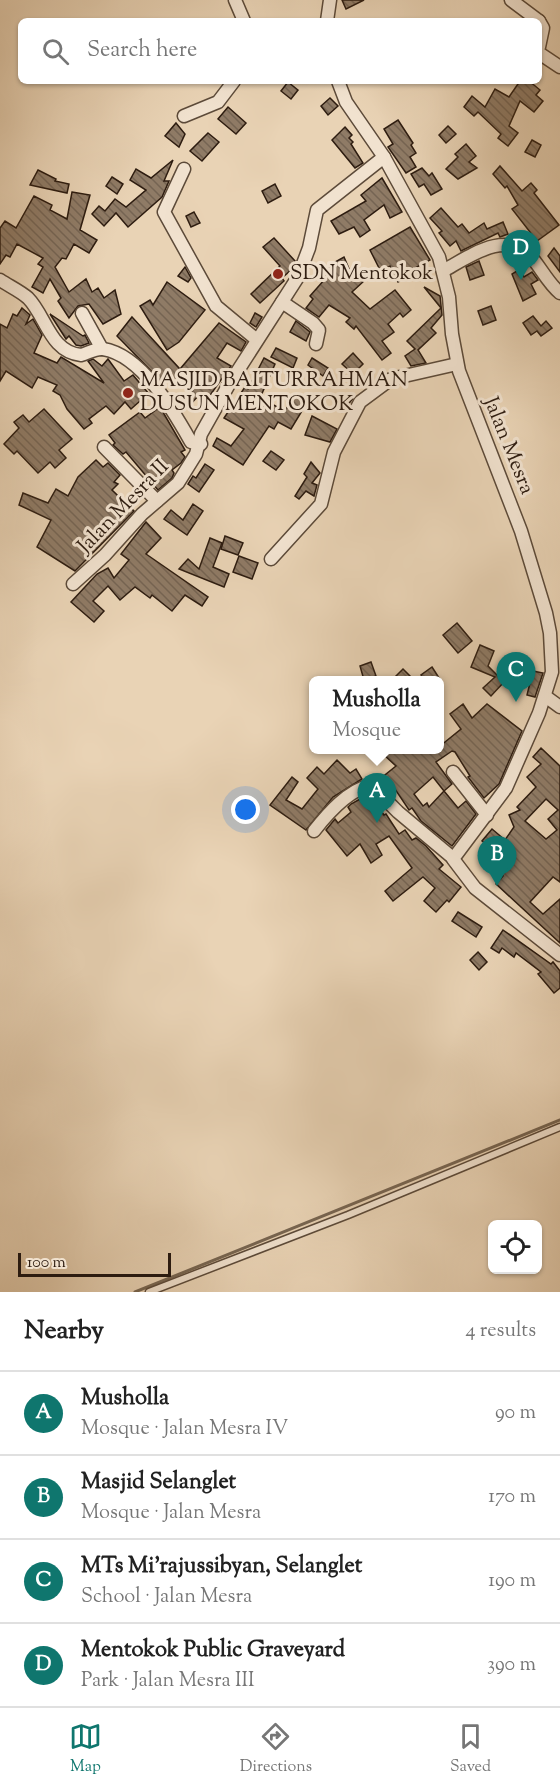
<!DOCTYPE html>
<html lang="en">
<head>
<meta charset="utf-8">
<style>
  body { margin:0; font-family:"Sorts Mill Goudy",serif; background:#f2f2f2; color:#222 }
  .controls { position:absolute; right:18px; bottom:18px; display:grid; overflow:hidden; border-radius:9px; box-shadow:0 2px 4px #0004 }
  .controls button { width:54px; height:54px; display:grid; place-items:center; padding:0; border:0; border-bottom:2px solid #e0e0e0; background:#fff; color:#222; font:30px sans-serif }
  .scale { position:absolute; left:18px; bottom:15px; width:153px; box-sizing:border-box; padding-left:6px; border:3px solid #2d1c10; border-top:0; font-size:16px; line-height:21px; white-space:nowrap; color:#2d1c10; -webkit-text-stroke:4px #f1e2cf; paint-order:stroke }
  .you { position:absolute; left:246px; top:810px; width:21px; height:21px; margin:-15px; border:4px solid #fff; border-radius:50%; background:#1a73e8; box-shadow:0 0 0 9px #1a73e833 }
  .badge { display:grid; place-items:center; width:39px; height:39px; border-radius:50%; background:#0f766e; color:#fff; font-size:20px; font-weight:700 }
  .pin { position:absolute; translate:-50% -50px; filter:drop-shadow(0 2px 3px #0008) }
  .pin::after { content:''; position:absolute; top:32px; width:21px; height:18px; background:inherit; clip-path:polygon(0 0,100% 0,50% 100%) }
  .popup { position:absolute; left:309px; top:676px; width:135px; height:78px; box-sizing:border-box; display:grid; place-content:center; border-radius:9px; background:#fff; filter:drop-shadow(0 2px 4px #0005); font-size:20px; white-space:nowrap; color:#767676 }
  .popup b { font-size:22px; color:#222 }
  .popup::after { content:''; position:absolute; left:50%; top:100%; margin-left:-12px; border:12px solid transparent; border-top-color:#fff }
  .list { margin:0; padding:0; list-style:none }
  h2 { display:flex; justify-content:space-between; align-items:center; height:78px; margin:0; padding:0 24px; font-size:26px }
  h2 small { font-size:20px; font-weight:400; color:#767676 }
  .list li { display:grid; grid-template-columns:39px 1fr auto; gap:18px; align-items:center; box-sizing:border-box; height:84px; padding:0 24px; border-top:2px solid #e0e0e0 }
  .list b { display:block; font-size:22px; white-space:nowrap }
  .list p { margin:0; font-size:20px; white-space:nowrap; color:#767676 }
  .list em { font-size:20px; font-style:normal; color:#767676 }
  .icon { flex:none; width:33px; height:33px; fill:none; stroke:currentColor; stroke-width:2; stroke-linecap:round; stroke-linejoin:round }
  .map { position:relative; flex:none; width:560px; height:1292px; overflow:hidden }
  .search { position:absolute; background:#fff; box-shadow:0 2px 4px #0004; left:18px; right:18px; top:18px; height:66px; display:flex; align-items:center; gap:15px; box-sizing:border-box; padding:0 21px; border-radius:9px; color:#767676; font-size:22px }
  .sheet { height:414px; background:#fff }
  nav { display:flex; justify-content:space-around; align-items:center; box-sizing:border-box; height:84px; border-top:2px solid #e0e0e0; background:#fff; font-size:16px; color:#767676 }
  nav a { display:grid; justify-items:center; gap:3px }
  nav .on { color:#0f766e }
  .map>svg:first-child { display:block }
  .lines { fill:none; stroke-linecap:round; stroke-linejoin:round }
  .stream { stroke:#776551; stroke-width:3 }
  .building { fill:url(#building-back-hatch); stroke:#2d1c10; stroke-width:1.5; fill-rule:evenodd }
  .service-casing { stroke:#5c4a39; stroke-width:9 }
  .minor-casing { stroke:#5c4a39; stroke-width:15 }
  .service { stroke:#f1e2cf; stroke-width:6 }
  .minor { stroke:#f1e2cf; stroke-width:12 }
  .poi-dot { fill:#8f2418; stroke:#f1e2cf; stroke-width:2 }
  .labels { text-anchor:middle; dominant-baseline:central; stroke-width:6; stroke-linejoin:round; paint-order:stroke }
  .poi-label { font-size:21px; fill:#2d1c10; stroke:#f1e2cf; text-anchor:start }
  .street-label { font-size:21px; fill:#2d1c10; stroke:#f1e2cf }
</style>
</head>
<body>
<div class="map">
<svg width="560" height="1292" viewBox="0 0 560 1292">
  <defs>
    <pattern id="building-back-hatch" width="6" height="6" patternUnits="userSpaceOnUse" patternTransform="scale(1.5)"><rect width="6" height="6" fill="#8f7b66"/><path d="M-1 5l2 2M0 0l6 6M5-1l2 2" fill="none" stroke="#756453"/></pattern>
  </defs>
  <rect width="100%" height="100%" fill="#e9d3b5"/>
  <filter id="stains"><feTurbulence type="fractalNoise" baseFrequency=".00333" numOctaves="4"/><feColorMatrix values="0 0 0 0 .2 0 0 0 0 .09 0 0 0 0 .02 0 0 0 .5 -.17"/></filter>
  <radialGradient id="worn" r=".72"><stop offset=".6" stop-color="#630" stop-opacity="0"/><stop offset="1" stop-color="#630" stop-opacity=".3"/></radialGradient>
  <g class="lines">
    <path class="stream" d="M135,1292l425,-172"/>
  </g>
  <g class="building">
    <path d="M342,0h22l-18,9z"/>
    <path d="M520,81h8l6,4 6,5 -4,5 7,6 -9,11 -14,-11 -11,25 9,7 -10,13 -10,-8 3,-4 -23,-22 -4,4 -10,-9 8,-11 13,11 10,-18 14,8z"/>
    <path d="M288,82l10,8 -7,9 -10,-8z"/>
    <path d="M330,98l8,8 -10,9 -7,-9z"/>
    <path d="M228,107l18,16 -10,11 -18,-15z"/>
    <path d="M398,120l15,23 -2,2 5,8 -6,4 6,10 -10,6 -18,-26 5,-3 -9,-15z"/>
    <path d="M176,123l9,11 -6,13 -14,-11z"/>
    <path d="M448,126l8,8 -10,9 -7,-8z"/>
    <path d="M345,127l7,8 -3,3 4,4 -2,2 12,19 -8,5 -23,-28z"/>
    <path d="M208,133l11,9 -17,19 -12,-10z"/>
    <path d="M532,140l9,5 -6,12 -10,-5z"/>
    <path d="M466,144l10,12 -7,6 8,6 -19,11 -12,-10 12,-12 -3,-3z"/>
    <path d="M173,160l-9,21h5l-7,16 -34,30 -12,-14 -12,13 -12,-12 7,-8 6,5 10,-12 11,8 20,-17 -16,-10 6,-11 15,9z"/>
    <path d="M500,166l22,25 9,-8 6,7 -3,3 25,32 -22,16 -25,-32 6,-4 -11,-19 -2,2 -12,-14z"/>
    <path d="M422,168l7,8 3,-3 10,16 -11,6 -7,-11 -5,3 -8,-13z"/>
    <path d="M38,170l18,9 -1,2 14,3 -2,9 -37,-8z"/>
    <path d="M112,177l11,7 -6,10 -11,-8z"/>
    <path d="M382,178l20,34 -12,6 -6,-13 -20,15 6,10 -10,7 -6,-10 -15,7 -8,-13 35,-20 -5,-6z"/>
    <path d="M275,184l6,12 -13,7 -6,-12z"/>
    <path d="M72,192l18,3 -10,35 17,10 -8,13 -15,-9 -8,15 -4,-1 -7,9 14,25 17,-13 6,13 6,-4 6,10 11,-8 6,24 -18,10 -14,-20 -11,2 -9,12 -11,-17 3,-3 -11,-19 -7,14 -11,-6 11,-20 -5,-3 5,-6 -26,-14 -7,13 -4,-2 -6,9v-36l5,-7 11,7 18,-32 18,9 -2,5 17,9z"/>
    <path d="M441,208l17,19 4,-3 7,9 15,-10 3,6 16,-7 5,12 -8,3 -2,-4 -37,18 -5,-10 -6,5 -11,-13 3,-2 -12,-13z"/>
    <path d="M194,212l6,11 -9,4 -5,-11z"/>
    <path d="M410,227l20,33 -26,14 2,4 -8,4 -8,-16 -9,6 -11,-22z"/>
    <path d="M274,238l21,23 -3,8 -10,9 2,3 -24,22 -9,-9 29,-28 -17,-19z"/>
    <path d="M554,248l6,8v16l-12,-16z"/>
    <path d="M344,257l9,21 5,-5 6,8 -12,11 18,17 25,-19 16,20 -8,7 -3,-4 -12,11 6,8 -12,9 9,12 -9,7 -26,-34 -2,3 -8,-7 4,-4 -21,-13 -10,12 -13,-9 7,-9 -3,-3 15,-17 -6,-8z"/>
    <path d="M479,261l5,14 -14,5 -4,-13z"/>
    <path d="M185,267l6,11 -3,4 -10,-6z"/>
    <path d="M520,269l4,8 8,-5 6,8 -7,4 5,10 -13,7 -11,-27z"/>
    <path d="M167,282l38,28 -26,32 -12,8 -27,-44 10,-6 3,5z"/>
    <path d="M424,287l16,9 2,19 -11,13 5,5 -18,17 8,13 -15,3 -6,-10 10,-7 -8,-8 34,-33z"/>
    <path d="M491,306l5,14 -13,5 -5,-14z"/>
    <path d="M22,308l8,7 -4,9 7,-5 9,16 -8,18 23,10 4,-6 43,26 -16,-22 5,-2 9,7 6,-7 16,22 9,-6 22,26 -6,-8 -18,16 -6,-7 -11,12 -8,-8 -17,13 3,4 -8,6 -17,-20 -7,-14 -7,-4 4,-6 -19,-8 -6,11 -26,-17 -6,10v-57l7,4 6,-14 4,2z"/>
    <path d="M255,313l7,4 -6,10 -6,-4z"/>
    <path d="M50,314l33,22 2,-1 4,8 -8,3 -5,-1 -7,-9 -3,3z"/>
    <path d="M533,316l8,10 5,-5 6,7 -11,8 -4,-5 -6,4 -8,-12z"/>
    <path d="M132,317l48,52 39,-46 27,19 -5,9 -14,-8 -10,15 14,8 -25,35 -7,-6 -10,11 -6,-6 10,-10 -13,-11 -5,5 -7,-5 -5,4 -46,-47z"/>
    <path d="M296,321l14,11 -4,9 -16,-9z"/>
    <path d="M276,348l21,10 -4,10 -22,-11z"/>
    <path d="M353,353l10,11 -10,10 -11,-10z"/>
    <path d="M264,358l11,6 -15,34 25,13 11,-17 12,7 -17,28 -13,-7 -4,7 -5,-3 -26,39 -30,-19 4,-8 14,8 13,-17 -20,-11 21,-31 3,2z"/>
    <path d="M312,358l16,10 -5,8 -15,-11z"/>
    <path d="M350,393l4,4 -12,15 -6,-8z"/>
    <path d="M160,407l25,43 -4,2 4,5 -4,6 -9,7 2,3 -2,5 -14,12 -32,-38 -3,2 -10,-9 2,-2 -6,-8 31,-23 5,6z"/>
    <path d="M44,409l28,30 -13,11 7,8 -11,10 -5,-6 -12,11 -21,-22 -3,3 -10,-10 15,-16 -5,-6 9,-7 6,7z"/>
    <path d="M312,416l25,13 -7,13 -25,-7z"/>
    <path d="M271,451l13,9 -8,10 -13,-9z"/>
    <path d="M96,460l7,7 5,-4 12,12 -6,7 4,2 -6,6 22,21 -59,60 -38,-24 14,-27 -32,-15 4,-12 25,10 8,-14 12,7 10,-19z"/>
    <path d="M311,462l9,11 -8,10 5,2 -3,11 -8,-5 -7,8 -4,-3 12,-19 -3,-3z"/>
    <path d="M205,464l9,6 -15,22 -11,-8 5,-8 3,2z"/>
    <path d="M193,504l10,7 -16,24 -23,-16 7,-9 12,10z"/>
    <path d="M146,522l15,16 -15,16 62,43 -6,9 -17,-11 -13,16 -20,-16 -2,3 -15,-11 -15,13 -12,-14 -15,15 11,10 -10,11 -23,-20 26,-28 11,-6 6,10 15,-18 -8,-6z"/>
    <path d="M225,536l18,7 -5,12 -17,-6z"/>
    <path d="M210,538l12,5 -9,24 16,7 -5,13 -45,-18 9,-10 11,10z"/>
    <path d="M239,556l19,7 -6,16 -19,-7z"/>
    <path d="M457,623l15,18 -14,12 -15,-18z"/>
    <path d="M480,645l14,6 -6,15 16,16 -13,14 -8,-8 12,-11 -24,-10z"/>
    <path d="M371,662l5,14 -12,4 -4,-14z"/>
    <path d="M432,667l9,14h-16l-4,-6z"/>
    <path d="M403,669l12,12h-24z"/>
    <path d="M533,671l10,2 -8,24 -8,-2z"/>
    <path d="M463,704l9,14 15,-14 35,27 -23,53 -15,14 -16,-21 2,-1 -15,-24 -3,-1 -16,11 16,22 -8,7 14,17 8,-7 10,13 -24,32 -31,-25 -9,-13 -3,2 -14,-21 -5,4 -10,-14 16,-13 -13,-12 4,-4h53v-4l21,-17 -11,-15zM433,777l11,14 -15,16 -2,-4 -4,3 -9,-12z"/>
    <path d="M541,748l19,18v116l-7,-5 -23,25 13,12 17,-15v44l-64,-59 7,-8 -20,-12 9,-15 -10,-8 10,-12 13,11 9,-13 -5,-12 11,-5 -3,-3 19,-20 -9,-10 14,-13 -8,-7zM546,799l12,11 -10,9 9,11 -11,9 -21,-18z"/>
    <path d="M337,760l13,13 6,-4 6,10 -29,18 -27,33 -36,-25 22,-28 6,5 -12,18 16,9 16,-20 -11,-11 10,-11 7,7z"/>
    <path d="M369,794l15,21 2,-1 13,20 6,-4 7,10 4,-2 10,8 17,19 -4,4 22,18 -12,15 -2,-2 -11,12 -12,-11 11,-13 -12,-11 -30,24 -8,-10 27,-23 -23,-32 -13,8 6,11 -11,8 -11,-19 -13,12 -21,-26 9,-11 3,4 13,-11 -3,-5 3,-3z"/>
    <path d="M458,912l24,15 -6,10 -24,-16z"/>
    <path d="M503,930l48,34 2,-2 7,9v17l-6,5 -16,-19 3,-2 -25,-19 -2,4 -12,-9 -3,5 -8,-5z"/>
    <path d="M478,952l9,10 -8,8 -9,-10z"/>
  </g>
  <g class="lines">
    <g class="service-casing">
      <path id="service" d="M149,1292l199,-77 212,-88"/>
    </g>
    <g class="minor-casing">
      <g id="minor">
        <path d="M235,0l9,21"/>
        <path d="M511,0l28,21"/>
        <path d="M327,21l3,-21"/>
        <path d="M539,21l4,7 -4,19"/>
        <path d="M539,53l21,14"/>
        <path d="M338,81l8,21 38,55 55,100 10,40 3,37 7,37 62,160 25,82 4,20 2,39 -13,41 -33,75 -53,71 22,29 85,67"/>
        <path d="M184,116l34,-14 16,-21"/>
        <path d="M184,169l-20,43 52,94 41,34"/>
        <path d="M443,271c27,-15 64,-43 90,-12 9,11 16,25 27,34"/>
        <path d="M0,280c9,6 20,11 28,18 18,18 22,54 53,57 7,-2 15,-7 22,-6 39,6 71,63 88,93l10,2"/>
        <path d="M282,302l31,21 6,7 -3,14"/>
        <path d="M82,313l20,36"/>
        <path d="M104,447l53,54"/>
        <path d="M271,559l50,-55 13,-52 26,-50 31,-23 66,-15"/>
        <path d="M73,584l32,-29 37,-41 36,-31 18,-29 5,-20 27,-48 70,-109 11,-29 8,-38 67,-53"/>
        <path d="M545,696l15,11"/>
        <path d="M453,772l34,43"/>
        <path d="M314,831c14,-18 34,-41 57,-46l27,27 55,46"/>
      </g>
    </g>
    <use href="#service" class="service"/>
    <use href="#minor" class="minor"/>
  </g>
  <g class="poi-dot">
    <circle cx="278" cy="274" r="6"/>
    <circle cx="128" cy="393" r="6"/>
  </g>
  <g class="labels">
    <g class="poi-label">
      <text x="290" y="274">SDN Mentokok</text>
      <text x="140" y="381">MASJID BAITURRAHMAN<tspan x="140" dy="24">DUSUN MENTOKOK</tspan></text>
    </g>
    <g class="street-label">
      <text transform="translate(508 446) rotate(68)">Jalan Mesra</text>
      <text transform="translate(124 507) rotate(-46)">Jalan Mesra II</text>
    </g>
  </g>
  <rect width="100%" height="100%" filter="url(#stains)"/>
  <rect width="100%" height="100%" fill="url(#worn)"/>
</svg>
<div class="controls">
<button><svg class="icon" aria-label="locate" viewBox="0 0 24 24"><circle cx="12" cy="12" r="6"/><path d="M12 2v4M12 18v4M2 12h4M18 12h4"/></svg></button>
</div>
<div class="scale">100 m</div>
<div class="you"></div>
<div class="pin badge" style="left:377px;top:823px">A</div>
<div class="popup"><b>Musholla</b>Mosque</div>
<div class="pin badge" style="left:497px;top:886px">B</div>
<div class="pin badge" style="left:516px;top:702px">C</div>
<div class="pin badge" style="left:521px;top:280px">D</div>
<div class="search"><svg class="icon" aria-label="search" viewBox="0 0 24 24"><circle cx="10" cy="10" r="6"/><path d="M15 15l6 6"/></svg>Search here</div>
</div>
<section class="sheet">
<h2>Nearby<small>4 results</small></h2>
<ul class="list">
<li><span class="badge">A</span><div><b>Musholla</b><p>Mosque · Jalan Mesra IV</p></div><em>90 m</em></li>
<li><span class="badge">B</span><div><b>Masjid Selanglet</b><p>Mosque · Jalan Mesra</p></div><em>170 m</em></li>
<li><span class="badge">C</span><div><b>MTs Mi'rajussibyan, Selanglet</b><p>School · Jalan Mesra</p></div><em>190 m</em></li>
<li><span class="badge">D</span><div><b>Mentokok Public Graveyard</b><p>Park · Jalan Mesra III</p></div><em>390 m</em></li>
</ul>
</section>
<nav>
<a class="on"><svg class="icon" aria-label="map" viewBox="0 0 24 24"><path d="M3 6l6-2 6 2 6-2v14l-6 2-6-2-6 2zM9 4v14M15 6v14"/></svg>Map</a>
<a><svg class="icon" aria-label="directions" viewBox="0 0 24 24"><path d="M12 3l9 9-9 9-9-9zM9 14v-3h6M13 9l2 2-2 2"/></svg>Directions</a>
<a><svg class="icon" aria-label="saved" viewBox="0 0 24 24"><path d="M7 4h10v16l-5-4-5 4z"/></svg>Saved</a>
</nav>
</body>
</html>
